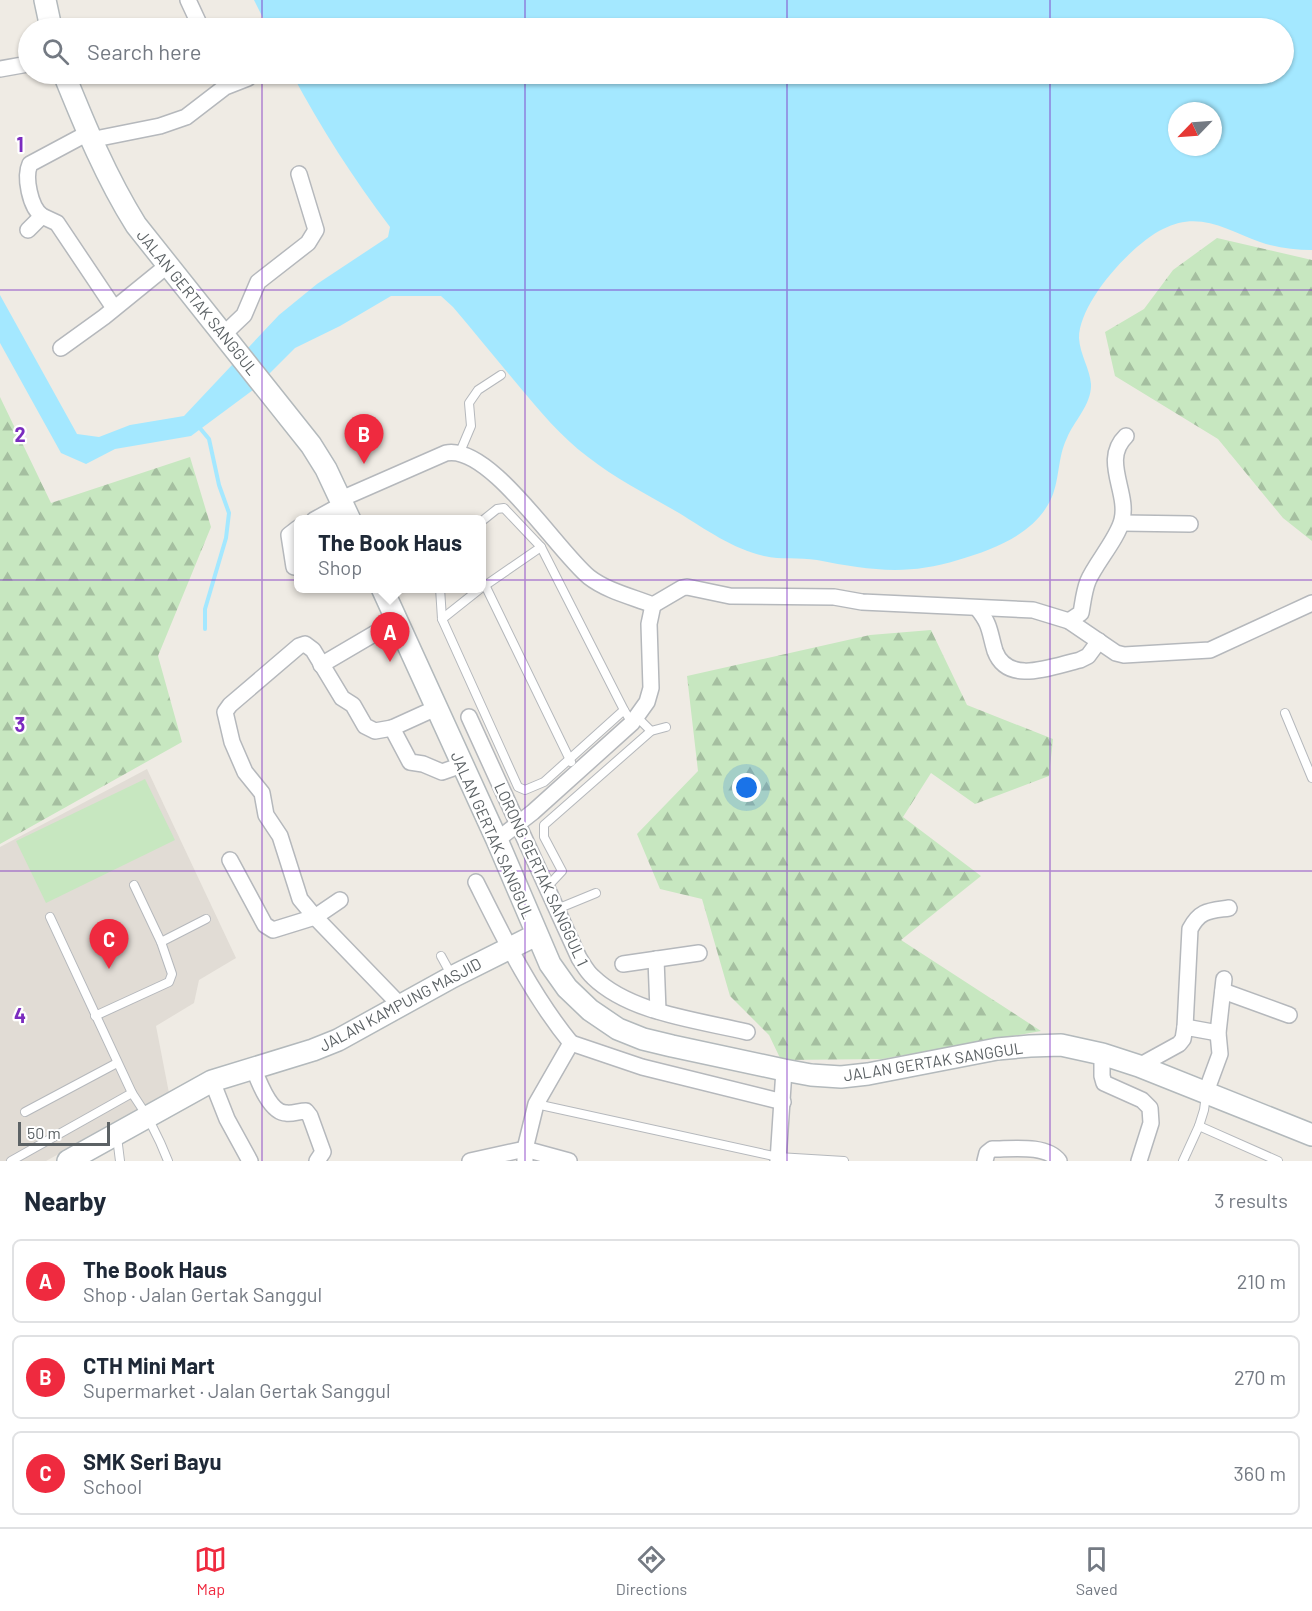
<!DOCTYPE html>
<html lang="en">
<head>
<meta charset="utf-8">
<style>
  body { margin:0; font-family:Barlow,sans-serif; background:#f6f6f7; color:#1f2937 }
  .compass { position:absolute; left:1168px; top:102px; width:54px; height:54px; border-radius:50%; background:#fff; box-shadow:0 2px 4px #0004; rotate:245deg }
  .scale { position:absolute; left:18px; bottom:15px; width:92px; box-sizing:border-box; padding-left:6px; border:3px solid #5c6265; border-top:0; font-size:16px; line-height:21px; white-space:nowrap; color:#5c6265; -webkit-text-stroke:4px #fff; paint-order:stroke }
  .you { position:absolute; left:747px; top:788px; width:21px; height:21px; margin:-15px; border:4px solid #fff; border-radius:50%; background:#1a73e8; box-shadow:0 0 0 9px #1a73e833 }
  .badge { display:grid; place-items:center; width:39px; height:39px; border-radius:50%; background:#ef2a3f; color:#fff; font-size:20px; font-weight:700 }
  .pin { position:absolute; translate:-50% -50px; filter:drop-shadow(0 2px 3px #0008) }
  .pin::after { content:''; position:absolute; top:32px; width:21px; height:18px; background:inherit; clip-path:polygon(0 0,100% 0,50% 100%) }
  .popup { position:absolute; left:294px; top:515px; width:192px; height:78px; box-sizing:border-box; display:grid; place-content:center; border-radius:9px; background:#fff; filter:drop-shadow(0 2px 4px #0005); font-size:20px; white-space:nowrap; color:#747a83 }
  .popup b { font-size:22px; color:#1f2937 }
  .popup::after { content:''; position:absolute; left:50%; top:100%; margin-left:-12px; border:12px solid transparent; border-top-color:#fff }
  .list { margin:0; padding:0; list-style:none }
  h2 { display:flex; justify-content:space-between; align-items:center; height:78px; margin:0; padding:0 24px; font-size:26px }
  h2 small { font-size:20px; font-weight:400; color:#747a83 }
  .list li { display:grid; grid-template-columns:39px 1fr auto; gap:18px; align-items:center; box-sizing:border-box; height:84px; margin:0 12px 12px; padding:0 12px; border:2px solid #e0e1e3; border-radius:9px }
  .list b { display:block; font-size:22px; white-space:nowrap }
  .list p { margin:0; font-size:20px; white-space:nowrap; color:#747a83 }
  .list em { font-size:20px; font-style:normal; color:#747a83 }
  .icon { flex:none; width:33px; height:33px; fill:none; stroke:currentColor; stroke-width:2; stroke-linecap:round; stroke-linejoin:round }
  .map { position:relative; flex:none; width:1312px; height:1161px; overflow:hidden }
  .search { position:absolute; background:#fff; box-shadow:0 2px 4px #0004; left:18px; right:18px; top:18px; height:66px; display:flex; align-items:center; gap:15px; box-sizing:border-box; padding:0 21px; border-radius:33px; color:#747a83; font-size:22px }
  .sheet { height:366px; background:#fff }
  nav { display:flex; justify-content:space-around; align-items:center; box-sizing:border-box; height:84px; border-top:2px solid #e0e1e3; background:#fff; font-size:16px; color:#747a83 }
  nav a { display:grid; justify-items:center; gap:3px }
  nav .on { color:#ef2a3f }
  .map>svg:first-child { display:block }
  .education { fill:#e1dcd5 }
  .green { fill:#c7e7c0 }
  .forest { fill:url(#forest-firs) }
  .water { fill:#a4e8ff; fill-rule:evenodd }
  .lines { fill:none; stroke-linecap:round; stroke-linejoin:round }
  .stream { stroke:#a4e8ff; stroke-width:4 }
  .lane-casing { stroke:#b5b8bc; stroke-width:10 }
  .street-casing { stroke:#b5b8bc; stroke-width:18 }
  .secondary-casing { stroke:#b3b9bc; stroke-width:24 }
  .lane { stroke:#fff; stroke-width:8 }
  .street { stroke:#fff; stroke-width:15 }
  .secondary { stroke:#fff; stroke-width:21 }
  .grid { fill:none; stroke:#7b2cbf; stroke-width:1.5; stroke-opacity:0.55 }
  .labels { text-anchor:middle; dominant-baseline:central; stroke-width:4.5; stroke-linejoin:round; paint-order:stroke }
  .street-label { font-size:16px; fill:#5c6265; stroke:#fff }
  .grid-label { font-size:20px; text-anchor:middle; font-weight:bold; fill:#7b2cbf; stroke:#fff; stroke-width:4.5; stroke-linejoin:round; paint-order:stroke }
</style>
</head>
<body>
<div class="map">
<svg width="1312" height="1161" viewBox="0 0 1312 1161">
  <defs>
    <pattern id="forest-firs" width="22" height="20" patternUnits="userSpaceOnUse" patternTransform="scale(1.5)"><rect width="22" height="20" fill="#c7e7c0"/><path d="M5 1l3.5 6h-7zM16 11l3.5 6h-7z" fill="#a5bfa0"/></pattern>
  </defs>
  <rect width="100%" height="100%" fill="#efebe4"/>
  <path class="education" d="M147,769l89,189 -37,22 -5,23 -38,23 13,67 -123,68h-46v-314z"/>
  <path class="green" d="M145,779l30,61 -129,63 -30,-62z"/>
  <g class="forest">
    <path d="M1217,238l95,22v281l-29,-23 -65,-79 -103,-63 -10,-44 39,-23 29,-39z"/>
    <path d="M0,397l51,106 139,-46 21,70 -53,129 24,86 -182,102z"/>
    <path d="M931,630l36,75 86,34 -4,37 -74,28 -44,-31 -28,44 78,59 -80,64 140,91 -159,28 -101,1 -12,-25 -39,-39 -28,-97 -42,-10 -23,-55 61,-63 -11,-95 183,-41z"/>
  </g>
  <path class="water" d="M254,0h1058v250c-18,0 -35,-2 -52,-8 -33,-12 -61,-32 -97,-13 -31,15 -84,73 -84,109 1,17 11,31 12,46 1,20 -17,37 -24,54 -10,20 -7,44 -17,63 -17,34 -58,49 -92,59 -51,16 -90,10 -141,0 -18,-3 -36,0 -53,-4 -31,-7 -59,-27 -85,-43 -31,-18 -63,-34 -91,-56 -27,-20 -49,-47 -70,-72 -22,-26 -43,-52 -65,-78l-12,-11h-50l-51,30 -45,22 -42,42 -62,46 -76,13 -29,15 -25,-11 -61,-110v-48l77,139 22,3 31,-12 54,-9 95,-101 38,-31 71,-47 2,-10c-37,-49 -69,-99 -98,-153h992v-46h-1016zM1177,111h36v36h-36z"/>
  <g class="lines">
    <path class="stream" d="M199,427l10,12 10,46 10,28 -3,25 -21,71v20"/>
    <g class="lane-casing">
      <g id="lane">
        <path d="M460,452l11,-26 -2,-23 9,-13 23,-15"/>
        <path d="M482,521l15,-12 7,-1 37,39 83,163 8,13"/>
        <path d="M485,585l86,177"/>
        <path d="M483,587l58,-40"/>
        <path d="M440,588l2,31 76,168 7,3 19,-8 80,-72"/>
        <path d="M442,619l39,-31"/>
        <path d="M1285,713l27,65"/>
        <path d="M637,717l14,14"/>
        <path d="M547,887l15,-16 -18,-34v-12l107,-94 15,-4"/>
        <path d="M557,909l39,-16"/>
        <path d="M50,917l82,176c16,23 26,42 36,68"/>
        <path d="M161,942l45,-23"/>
        <path d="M441,956l11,20"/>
        <path d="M95,1016l74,-34 3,-8 -11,-32 -27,-57"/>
        <path d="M1206,1095l-2,15 -5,16 79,35"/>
        <path d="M536,1104l242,53 66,4"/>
        <path d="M25,1112l92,-49"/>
        <path d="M117,1137l3,24"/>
        <path d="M11,1161l121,-68"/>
        <path d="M1183,1161l16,-35"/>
      </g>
    </g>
    <g class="street-casing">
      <g id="street">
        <path d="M188,0l13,28"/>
        <path d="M0,69l28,-5"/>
        <path d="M90,140l70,-14 26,-9 39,-30 23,-9"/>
        <path d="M42,216l15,7 57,85"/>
        <path d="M28,230l14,-14c-12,-9 -18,-39 -12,-52l58,-31"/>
        <path d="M224,334l20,-19 14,-33 50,-39 8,-13 -17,-56"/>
        <path d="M61,348l43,-31 64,-52"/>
        <path d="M341,499l105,-46c44,-9 111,98 143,124 18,14 44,20 64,28"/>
        <path d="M314,520l29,-16"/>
        <path d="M1122,523l68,1"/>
        <path d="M294,567l-5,-32 9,-7"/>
        <path d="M653,605l29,-17 5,-1 43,9 104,1 28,5 171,8 36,11 47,32 8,2 86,-5 102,-47"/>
        <path d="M977,608c14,17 12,23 18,43 13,35 58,15 85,9l8,-4 11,-15"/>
        <path d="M1069,621l12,-8c2,-11 3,-22 7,-32 7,-17 30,-43 34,-61 7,-28 -21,-60 4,-84"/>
        <path d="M321,665l75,-44"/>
        <path d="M469,717l110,241c4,6 8,14 14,19 37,36 104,43 154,55"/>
        <path d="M392,728l44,-20"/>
        <path d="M497,840l36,-28 99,-89 15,-21 4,-14 -2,-64 4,-19"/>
        <path d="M230,860l35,65 8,5 42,-13 25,-17"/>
        <path d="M476,882c28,56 55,112 95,161l-35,61 -11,45v12"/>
        <path d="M656,959l2,52"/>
        <path d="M623,964l76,-11"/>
        <path d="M1223,991l66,24"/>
        <path d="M400,1005l-85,-88 -15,-18 -20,-63 -14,-21 -4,-22 -17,-21 -13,-30 -7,-30 5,-7 69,-59 6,-2 8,6 29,48 11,7 12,21 10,5 17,-3 18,34 13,2 19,8 20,-7"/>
        <path d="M1185,1027l5,-98c10,-19 19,-18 39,-21"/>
        <path d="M571,1043l71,24 141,35"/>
        <path d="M1102,1054v22l2,7 38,17 8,8 1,15 -12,38"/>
        <path d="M1139,1066l40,-22 4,-5 2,-12 33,6"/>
        <path d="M253,1067c5,13 17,46 33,46 7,1 13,-2 20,-2l4,5 13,36 -6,9"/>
        <path d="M212,1081l15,38 23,42"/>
        <path d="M1206,1092l14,-38 -2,-21 6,-54"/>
        <path d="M470,1161l55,-12 44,12"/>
        <path d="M778,1161l6,-91"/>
        <path d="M985,1161l2,-8 5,-4c20,0 54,-5 67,12"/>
      </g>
    </g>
    <g class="secondary-casing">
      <g id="secondary">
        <path d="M45,0l6,28"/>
        <path d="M64,74c21,52 42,103 72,151l175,220 15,24 24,51"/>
        <path d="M382,588l115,252 53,124 17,24 23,22 28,19 25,10 29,7 112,24 27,5 30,2 27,-3 129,-25 33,-3 31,-1 41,9 37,12 173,69"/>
        <path d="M68,1161l144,-80 101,-31 25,-10 114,-63 84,-42"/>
      </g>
    </g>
    <use href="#lane" class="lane"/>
    <use href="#street" class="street"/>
    <use href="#secondary" class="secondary"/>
  </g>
  <path class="grid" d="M262,0v28M525,0v28M787,0v28M1050,0v28M262,74v1087M525,74v1087M787,74v1087M1050,74v1087M0,290h1312M0,580h1312M0,871h1312"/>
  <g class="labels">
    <g class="street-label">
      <text transform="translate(198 302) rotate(51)">JALAN GERTAK SANGGUL</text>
      <text transform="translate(493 835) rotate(66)">JALAN GERTAK SANGGUL</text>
      <text transform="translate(542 874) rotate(65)">LORONG GERTAK SANGGUL 1</text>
      <text transform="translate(400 1004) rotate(-28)">JALAN KAMPUNG MASJID</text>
      <text transform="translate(933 1061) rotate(-9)">JALAN GERTAK SANGGUL</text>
    </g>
  </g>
  <g class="grid-label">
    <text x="20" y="152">1</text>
    <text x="20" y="442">2</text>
    <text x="20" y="732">3</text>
    <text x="20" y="1023">4</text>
  </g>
</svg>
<svg class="compass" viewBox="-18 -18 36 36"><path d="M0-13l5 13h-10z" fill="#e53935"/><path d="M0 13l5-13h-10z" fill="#747a83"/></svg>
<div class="scale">50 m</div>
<div class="you"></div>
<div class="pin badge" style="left:390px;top:662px">A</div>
<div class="popup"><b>The Book Haus</b>Shop</div>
<div class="pin badge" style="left:364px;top:464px">B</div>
<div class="pin badge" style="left:109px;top:969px">C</div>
<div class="search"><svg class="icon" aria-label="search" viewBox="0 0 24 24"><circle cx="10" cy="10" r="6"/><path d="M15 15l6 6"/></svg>Search here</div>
</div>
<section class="sheet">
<h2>Nearby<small>3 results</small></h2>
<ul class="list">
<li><span class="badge">A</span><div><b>The Book Haus</b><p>Shop · Jalan Gertak Sanggul</p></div><em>210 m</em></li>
<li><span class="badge">B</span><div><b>CTH Mini Mart</b><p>Supermarket · Jalan Gertak Sanggul</p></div><em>270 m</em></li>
<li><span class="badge">C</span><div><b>SMK Seri Bayu</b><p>School</p></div><em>360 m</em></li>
</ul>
</section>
<nav>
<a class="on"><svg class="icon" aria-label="map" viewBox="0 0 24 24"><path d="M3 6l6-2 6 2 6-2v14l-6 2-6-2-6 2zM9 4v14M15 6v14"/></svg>Map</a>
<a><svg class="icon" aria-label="directions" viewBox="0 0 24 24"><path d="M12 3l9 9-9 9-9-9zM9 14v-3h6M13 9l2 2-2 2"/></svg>Directions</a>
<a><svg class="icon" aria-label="saved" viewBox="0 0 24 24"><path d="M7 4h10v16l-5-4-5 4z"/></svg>Saved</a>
</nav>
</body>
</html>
